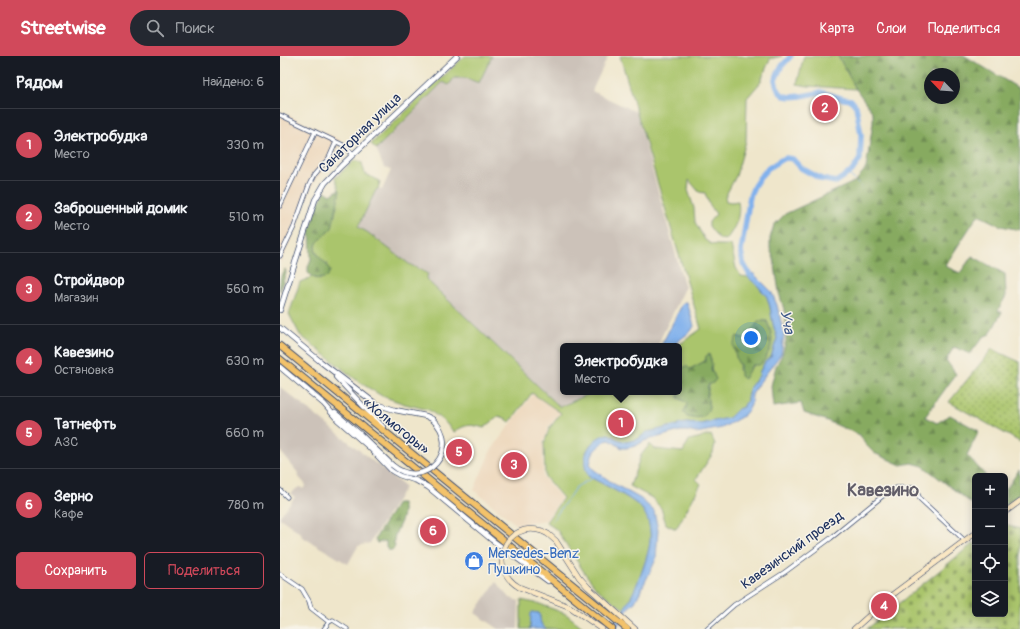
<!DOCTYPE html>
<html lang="ru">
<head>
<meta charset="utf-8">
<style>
  body { margin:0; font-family:Pangolin,sans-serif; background:#242831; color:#f1f3f6 }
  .controls { position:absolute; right:12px; bottom:12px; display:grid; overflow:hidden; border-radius:6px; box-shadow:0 2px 10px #0003 }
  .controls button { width:36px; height:36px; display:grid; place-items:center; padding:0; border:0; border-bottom:1px solid #363941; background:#171b24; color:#f1f3f6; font:20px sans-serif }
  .compass { position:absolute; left:644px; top:12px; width:36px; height:36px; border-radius:50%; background:#171b24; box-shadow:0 2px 10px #0003; rotate:295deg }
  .you { position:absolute; left:471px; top:282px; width:14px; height:14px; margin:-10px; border:3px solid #fff; border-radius:50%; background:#1a73e8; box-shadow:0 0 0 6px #1a73e833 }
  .badge { display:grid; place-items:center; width:26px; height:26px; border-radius:50%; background:#d1495b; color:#fff; font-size:13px; font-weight:700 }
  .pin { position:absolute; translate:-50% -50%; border:2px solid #fff; box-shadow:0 1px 4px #0006 }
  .popup { position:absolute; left:280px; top:287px; width:122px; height:52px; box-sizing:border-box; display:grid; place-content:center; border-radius:6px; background:#171b24; filter:drop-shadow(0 1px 3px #0005); font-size:13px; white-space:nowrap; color:#9ea1a6 }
  .popup b { font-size:15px; color:#f1f3f6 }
  .popup::after { content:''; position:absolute; left:50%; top:100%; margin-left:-8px; border:8px solid transparent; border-top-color:#171b24 }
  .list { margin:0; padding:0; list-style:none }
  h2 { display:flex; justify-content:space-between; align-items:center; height:52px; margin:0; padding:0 16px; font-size:17px }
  h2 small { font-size:13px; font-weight:400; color:#9ea1a6 }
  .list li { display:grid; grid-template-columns:26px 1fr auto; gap:12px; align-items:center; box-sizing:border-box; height:72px; padding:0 16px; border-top:1px solid #363941 }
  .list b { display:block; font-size:15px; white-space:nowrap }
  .list p { margin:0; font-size:13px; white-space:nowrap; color:#9ea1a6 }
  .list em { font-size:13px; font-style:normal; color:#9ea1a6 }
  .actions { display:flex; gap:8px; padding:12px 16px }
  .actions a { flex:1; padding:9px 0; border:1px solid #d1495b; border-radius:6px; text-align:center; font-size:14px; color:#d1495b }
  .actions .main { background:#d1495b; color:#fff }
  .icon { flex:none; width:22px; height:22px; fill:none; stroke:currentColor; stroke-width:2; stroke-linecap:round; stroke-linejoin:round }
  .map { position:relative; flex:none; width:740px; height:573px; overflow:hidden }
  header { display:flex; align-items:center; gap:24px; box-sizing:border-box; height:56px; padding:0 20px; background:#d1495b; color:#fff }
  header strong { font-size:19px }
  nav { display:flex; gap:22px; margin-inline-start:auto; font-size:14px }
  .search { width:280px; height:36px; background:#242831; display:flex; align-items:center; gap:10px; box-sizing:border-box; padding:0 14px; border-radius:22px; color:#9ea1a6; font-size:15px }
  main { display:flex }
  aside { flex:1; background:#171b24 }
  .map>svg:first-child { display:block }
  .built { fill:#edd7bb }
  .industrial { fill:#ccc2b9 }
  .green { fill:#aac56c; stroke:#627a65; fill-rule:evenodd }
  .forest { fill:url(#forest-firs); stroke:#516c5f; fill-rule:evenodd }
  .cemetery { fill:url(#cemetery-stones); stroke:#627a65 }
  .park { fill:url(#park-dots); stroke:#627a65 }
  .water { fill:#81b1ec; stroke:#4e70a5 }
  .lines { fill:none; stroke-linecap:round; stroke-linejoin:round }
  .stream { stroke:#81b1ec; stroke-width:1 }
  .river { stroke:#81b1ec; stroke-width:5.5 }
  .minor-casing { stroke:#3b4a6e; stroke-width:5 }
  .tertiary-casing { stroke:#3b4a6e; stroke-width:6 }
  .secondary-casing { stroke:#3b4a6e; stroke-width:6 }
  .trunk-casing { stroke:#3b4a6e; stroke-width:8 }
  .minor { stroke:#fff; stroke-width:3.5 }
  .tertiary { stroke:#fff; stroke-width:4.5 }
  .secondary { stroke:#fae7c3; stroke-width:5 }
  .trunk { stroke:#f3c26a; stroke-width:6 }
  .tertiary-bridge-casing { stroke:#3b4a6e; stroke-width:6; stroke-linecap:butt }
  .secondary-bridge-casing { stroke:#3b4a6e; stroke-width:6; stroke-linecap:butt }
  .tertiary-bridge { stroke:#fff; stroke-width:4.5 }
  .secondary-bridge { stroke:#fae7c3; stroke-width:5 }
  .labels { text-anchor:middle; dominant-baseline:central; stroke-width:3; stroke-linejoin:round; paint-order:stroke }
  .street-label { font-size:14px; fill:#1b2f5e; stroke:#f7f3e8 }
  .shop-label { font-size:14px; fill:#366cbe; stroke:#f7f3e8; text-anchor:start }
  .water-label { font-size:15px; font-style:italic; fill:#3a5689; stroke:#f7f3e8 }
  .district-label { font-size:18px; font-weight:bold; fill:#625e69; stroke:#f7f3e8 }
</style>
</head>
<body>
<header>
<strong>Streetwise</strong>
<div class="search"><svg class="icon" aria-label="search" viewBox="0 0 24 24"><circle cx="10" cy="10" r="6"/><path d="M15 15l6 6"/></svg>Поиск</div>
<nav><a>Карта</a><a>Слои</a><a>Поделиться</a></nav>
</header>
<main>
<aside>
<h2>Рядом<small>Найдено: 6</small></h2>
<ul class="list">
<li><span class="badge">1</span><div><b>Электробудка</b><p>Место</p></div><em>330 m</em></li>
<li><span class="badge">2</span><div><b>Заброшенный домик</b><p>Место</p></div><em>510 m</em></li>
<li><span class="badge">3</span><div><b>Стройдвор</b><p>Магазин</p></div><em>560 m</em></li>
<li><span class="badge">4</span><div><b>Кавезино</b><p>Остановка</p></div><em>630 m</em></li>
<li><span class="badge">5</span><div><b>Татнефть</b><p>АЗС</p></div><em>660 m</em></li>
<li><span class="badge">6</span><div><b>Зерно</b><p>Кафе</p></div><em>780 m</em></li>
</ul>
<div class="actions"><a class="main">Сохранить</a><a>Поделиться</a></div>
</aside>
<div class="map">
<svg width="740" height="573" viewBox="0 0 740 573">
  <defs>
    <pattern id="forest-firs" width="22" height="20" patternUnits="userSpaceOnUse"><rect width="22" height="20" fill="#87aa60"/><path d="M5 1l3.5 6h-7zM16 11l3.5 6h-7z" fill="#6e8b52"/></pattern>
    <pattern id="cemetery-stones" width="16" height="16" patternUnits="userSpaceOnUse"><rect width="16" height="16" fill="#aac56c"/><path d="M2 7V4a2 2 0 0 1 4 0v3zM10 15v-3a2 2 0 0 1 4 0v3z" fill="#8aa05c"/></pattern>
    <pattern id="park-dots" width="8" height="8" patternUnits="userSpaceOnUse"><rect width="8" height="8" fill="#aac56c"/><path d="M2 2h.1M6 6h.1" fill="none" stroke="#8aa05c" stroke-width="1.8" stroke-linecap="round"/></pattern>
  </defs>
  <rect width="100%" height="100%" fill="#f7f3e8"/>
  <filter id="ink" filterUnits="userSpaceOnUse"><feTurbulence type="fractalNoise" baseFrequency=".025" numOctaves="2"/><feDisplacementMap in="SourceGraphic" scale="8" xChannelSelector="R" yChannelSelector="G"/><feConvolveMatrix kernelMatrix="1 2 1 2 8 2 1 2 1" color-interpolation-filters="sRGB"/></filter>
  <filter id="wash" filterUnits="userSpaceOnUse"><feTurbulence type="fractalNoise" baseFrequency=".012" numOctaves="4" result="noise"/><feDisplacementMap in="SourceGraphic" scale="16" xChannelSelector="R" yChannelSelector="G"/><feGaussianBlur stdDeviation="0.9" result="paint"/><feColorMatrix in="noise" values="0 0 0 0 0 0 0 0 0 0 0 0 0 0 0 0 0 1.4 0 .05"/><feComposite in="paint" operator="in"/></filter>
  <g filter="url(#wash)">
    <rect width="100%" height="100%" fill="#efe6cb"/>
    <g class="built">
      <path d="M0,55l61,29 -9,19 -17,22 -11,23 -8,26 -16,34z"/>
      <path d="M253,338l27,19 -12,15 -5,15v34l18,21 -15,22 -15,2 -13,4 -44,-36 16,-38z"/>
    </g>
    <g class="industrial">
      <path d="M212,0h116l-16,35 44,21 49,176 -28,58h-94v46h30l-33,15 -134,-128 2,-6 -19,-9 -42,-32 -9,-5 18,-37 2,-1 4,1 9,-20 -7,-2 -8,-19 67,-67 11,-4h12l13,5z"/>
      <path d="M0,331l125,100 -35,56 -12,3 -10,18 -47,-28 1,-2 -22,-16v-2l15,-19 -4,-3 5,-5 4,-2 3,2 3,-4 -9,-10 1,-2 -18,-22z"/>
      <path d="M216,526l14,16 9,3 -1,28h-19l-24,-16z"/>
    </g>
    <g class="green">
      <path d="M185,0h27l-13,27 -13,-5h-12l-5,7 -6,-3 -67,67 -5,-5z"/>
      <path d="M340,0h162l-12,3 -10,24 -13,15 -1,43 -10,35 -11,21 1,4 5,1 7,-1c3,15 -3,27 -12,39l-7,-1 -10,-13v-4l7,-8 -6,-8 -5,-13 -6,-1 -10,-12 -1,10 6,18 1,14 10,18 6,4 6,1h14l5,23 5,8 7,1 10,9 9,11 3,10 3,17 4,14 -6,19 -6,5 -5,9 -1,5 -9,11 -3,10v4l-4,6 -5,2 -9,9 -29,6 -14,-1 -39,9 -9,7 -12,3 -9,-3 -8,-5c-11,1 -25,14 -24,26 0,5 2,11 3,16 14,8 42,21 53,32 8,8 11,24 9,35 -3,17 -15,51 -26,66l-27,-20 -13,-17 -27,-42 -11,-8 17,-24 -18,-21 -1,-33 5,-15 12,-16 -29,-20 -22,29 -5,-4 -6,-2 -15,12c-14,-4 -18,-4 -30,4l-9,-10 -16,-12 -24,-6 -23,-8 -23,-14 -59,-47 -11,-21 11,-32 12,-5 8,3 8,-16 -6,-3 -7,-11 2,-7 5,-6 18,-46 -5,-13 20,-18 7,3 3,11 15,7 -2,8 -2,1 -18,37 9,5 42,32 19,10 -2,5 134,128 33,-15h86l-1,6 9,5 -1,5 7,10 5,-1 11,-10c-3,-13 -1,-22 5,-33l-3,-5v-11l-21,11 -9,-1 -2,2v-24h-2l24,-17zM479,265h8c4,10 8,22 1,31 -5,7 -14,11 -19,18l-10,1c2,-14 -9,-19 -2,-35l5,2 5,-1 1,-5 5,-3z"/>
      <path d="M524,0h34l18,33 -48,-3 -11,-2z"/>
      <path d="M431,379l4,9 -2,9 -17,26 5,5 -25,45 -10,-5 -5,-16 -9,-10 -22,-12 11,-31 9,-11 5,5 28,3 6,-12z"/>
      <path d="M241,544l19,4 26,10 19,15h-39c-5,-3 -7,-8 -6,-13l-10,8v5h-9z"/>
    </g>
    <g class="forest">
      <path d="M558,0h127l55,33v141l-19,-4 -23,-11 -33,51 15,7 12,-17 33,18 1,22 -8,14 4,2 -12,22 -7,3 -13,17 -16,-7 -8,13 10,14 -31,43 12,6 13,-8 29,16 -12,24 19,21h-11v30l-52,-40 -11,-3 -11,2 -27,-12 -9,-9 -5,-9 -35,-15 -21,-7 -3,-10 -28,4 -2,-21 5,-20 6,-11 4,-14v-25l-7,-23 -5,-34 -4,-10v-11l4,-13 11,-11 71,-33 10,-13 7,-45v-10l-17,-24zM650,18h24v24h-24z"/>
      <path d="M59,133l1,2 -8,37 -15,15 -2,7c4,9 12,12 15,21l-3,6c-8,3 -13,2 -19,-4v-6l3,-8 -1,-28 8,-27 7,-13 6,4z"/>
      <path d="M5,213l1,4 -6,18c0,-8 0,-17 5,-22z"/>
      <path d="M479,265h8c2,5 4,11 5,16 1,7 -6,25 -13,28 -1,0 -5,0 -7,0l-8,14 -4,-3v-11l-3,-4 -4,-16 4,-9 5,2 5,-1 1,-5 5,-3z"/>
      <path d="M429,298l3,10 -1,5 5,10 -3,4 -5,2 -1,11 2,11 -2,6 -4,4 -10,1 -6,-1 -4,-5 3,-4 1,-5 -9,-5 1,-28 7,-4 4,3 15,-8 1,-5z"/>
      <path d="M739,414l1,25 -15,11v-18h2z"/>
      <path d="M117,447h5c6,18 -12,29 -7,43l-2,4h-5l-2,-4v-5l-9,2 -2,-4z"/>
    </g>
    <path class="cemetery" d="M725,469l15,4v100h-153l108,-87v72h30z"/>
    <path class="park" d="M712,293l28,13v80l-71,-40z"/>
    <g class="water">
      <path d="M473,217l18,18 6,14 7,30 -3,19 -25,33 -4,8 -1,10 -2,4 -6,7 -21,12 -26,5 -9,-2h-7l-36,10 -8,5 -10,2h-4l-12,-8 -5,1 -11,10 -2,4 -2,9 3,5 21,15 27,15 13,12 4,19 -2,29 -4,9 -17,34 -7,6 -3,7 -10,14h-6c6,-8 13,-16 18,-25 8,-12 22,-48 23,-63 1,-10 -1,-23 -8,-32 -8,-10 -41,-26 -54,-33 -2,-5 -4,-11 -3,-16 0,-12 12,-25 24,-26l8,5 9,3 12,-3 9,-7 10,-2 29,-7 14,1 29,-6 9,-9 5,-2 4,-6v-3l3,-11 9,-11 1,-5 5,-9 6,-5 6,-19 -4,-14 -3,-17 -3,-10 -9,-11 -10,-9z"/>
      <path d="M405,246h2l7,24 -3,5 -19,15h-11l22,-43z"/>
      <path d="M252,556l7,1c2,7 0,11 7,16h-16l1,-15z"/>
    </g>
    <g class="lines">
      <g class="stream">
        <path d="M568,118l10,9"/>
        <path d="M580,129l2,3"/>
        <path d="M272,465l24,-34 16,-9"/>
      </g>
      <path class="river" d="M476,224l-6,-5 -7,-12 -2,-12 9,-55 4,-10 6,-9 7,-8 12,-8 7,-3 7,1 8,9 20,11 15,3 16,-11 8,-12 1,-24 -5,-29 -5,-6 -7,-1 -24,-7c-6,2 -13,3 -19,4 -16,2 -22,2 -26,-16l6,-13 10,-11"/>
    </g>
  </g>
  <g filter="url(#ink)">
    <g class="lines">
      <g class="minor-casing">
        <g id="minor">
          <path d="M0,59l63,30 10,9"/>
          <path d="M0,150l35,-74"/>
          <path d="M0,200l14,-29 15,-42 5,-10 15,-17 7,-16"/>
          <path d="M0,434l7,7"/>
          <path d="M0,518l22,15 7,12 2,7 18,14"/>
          <path d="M44,573l5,-7 4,-2 14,9"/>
          <path d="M427,573l27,-24 51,-33 46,-34 59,-48 7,-2h18l5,11 44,41"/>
        </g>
      </g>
      <g class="tertiary-casing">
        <g id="tertiary">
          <path d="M0,254l35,-110 10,-17 16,-17 116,-110"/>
          <path d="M0,272l41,34 55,42 19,6 31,6 6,3"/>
          <path d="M0,311l44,37 14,16 31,27 23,24 7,4 18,6 11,6 64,53 56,41"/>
          <path d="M56,321l47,50"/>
          <path d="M55,357l25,21 32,31"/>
        </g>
      </g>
      <g class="secondary-casing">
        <g id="secondary">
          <path d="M725,456l15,-11"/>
          <path d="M262,475l6,3 8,7 23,36 9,10 47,42"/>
          <path d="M239,531l51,20 32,22"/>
          <path d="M574,573l38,-34 83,-62"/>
        </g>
      </g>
      <g class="trunk-casing">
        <g id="trunk">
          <path d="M0,290l347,283"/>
          <path d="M0,303l332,270"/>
        </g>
      </g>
      <use href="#minor" class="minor"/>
      <use href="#tertiary" class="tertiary"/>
      <use href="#secondary" class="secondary"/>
      <use href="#trunk" class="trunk"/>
      <g class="tertiary-bridge-casing">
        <path id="tertiary-bridge" d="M112,409c33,28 72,-18 40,-46"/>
      </g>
      <g class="secondary-bridge-casing">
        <path id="secondary-bridge" d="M239,531c-33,-19 -14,-67 23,-56"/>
      </g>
      <use href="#tertiary-bridge" class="tertiary-bridge"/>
      <use href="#secondary-bridge" class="secondary-bridge"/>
    </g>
  </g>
  <defs>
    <g id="shop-disc" transform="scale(1)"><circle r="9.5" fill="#3f7fe0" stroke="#f7f3e8"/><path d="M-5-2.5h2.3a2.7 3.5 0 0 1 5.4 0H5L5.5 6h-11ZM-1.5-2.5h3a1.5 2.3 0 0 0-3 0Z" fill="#fff"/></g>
  </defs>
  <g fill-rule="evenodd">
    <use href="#shop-disc" x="194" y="505"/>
  </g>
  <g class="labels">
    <g class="street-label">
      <text transform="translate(80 77) rotate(-44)">Санаторная улица</text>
      <text transform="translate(116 370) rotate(39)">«Холмогоры»</text>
      <text transform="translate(512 494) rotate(-36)">Кавезинский проезд</text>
    </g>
    <g class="shop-label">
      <text x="208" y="497">Mersedes-Benz<tspan x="208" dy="16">Пушкино</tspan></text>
    </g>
    <g class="water-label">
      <text transform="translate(507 266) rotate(80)">Уча</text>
    </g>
    <g class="district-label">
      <text x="603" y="434">Кавезино</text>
    </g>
  </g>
</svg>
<div class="controls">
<button>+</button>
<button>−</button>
<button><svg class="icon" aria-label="locate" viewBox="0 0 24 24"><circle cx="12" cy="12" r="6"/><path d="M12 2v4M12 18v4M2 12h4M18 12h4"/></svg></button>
<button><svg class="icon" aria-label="layers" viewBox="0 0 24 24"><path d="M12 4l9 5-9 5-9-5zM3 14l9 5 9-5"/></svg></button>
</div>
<svg class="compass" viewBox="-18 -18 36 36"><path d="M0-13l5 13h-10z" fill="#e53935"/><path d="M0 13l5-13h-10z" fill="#9ea1a6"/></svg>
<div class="you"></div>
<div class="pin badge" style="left:341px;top:367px">1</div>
<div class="popup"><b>Электробудка</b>Место</div>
<div class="pin badge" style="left:545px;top:52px">2</div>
<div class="pin badge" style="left:234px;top:409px">3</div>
<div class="pin badge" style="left:604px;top:550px">4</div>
<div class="pin badge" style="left:179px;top:396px">5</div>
<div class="pin badge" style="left:153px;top:475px">6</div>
</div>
</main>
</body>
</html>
